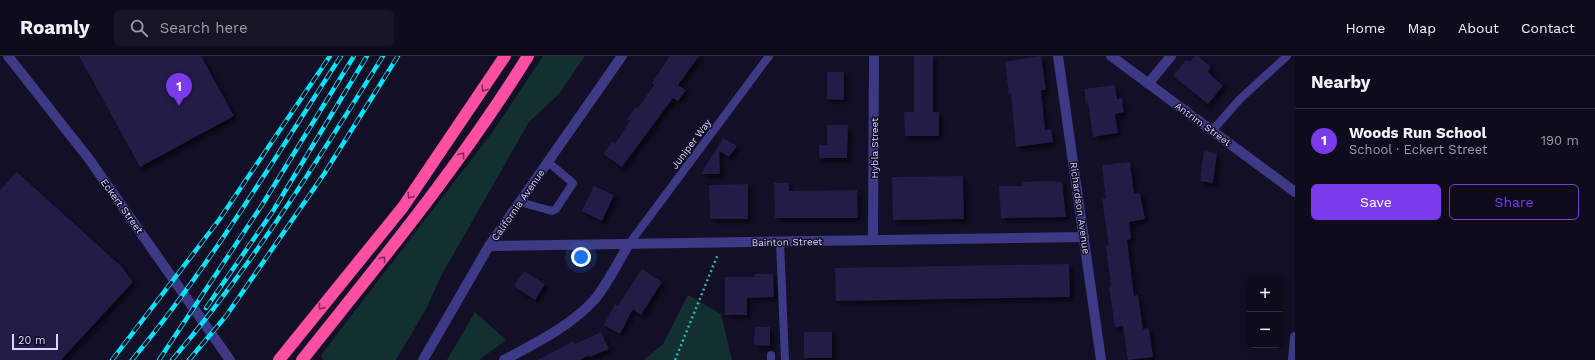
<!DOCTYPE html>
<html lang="en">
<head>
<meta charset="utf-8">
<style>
  body { margin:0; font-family:"Work Sans",sans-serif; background:#171425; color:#f1f3f6 }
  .controls { position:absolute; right:12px; bottom:12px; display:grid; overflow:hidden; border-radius:6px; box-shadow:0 2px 10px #0003 }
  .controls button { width:36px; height:36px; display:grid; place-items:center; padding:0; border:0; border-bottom:1px solid #2e2b3b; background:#0e0b1c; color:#f1f3f6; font:20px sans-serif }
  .scale { position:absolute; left:12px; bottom:10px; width:46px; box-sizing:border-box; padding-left:4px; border:2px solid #d9d4ff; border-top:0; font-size:11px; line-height:14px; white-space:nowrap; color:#d9d4ff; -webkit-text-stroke:3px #130f26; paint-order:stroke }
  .you { position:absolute; left:581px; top:201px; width:14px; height:14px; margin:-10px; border:3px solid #fff; border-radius:50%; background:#1a73e8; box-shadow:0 0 0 6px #1a73e833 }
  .badge { display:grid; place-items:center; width:26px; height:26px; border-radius:50%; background:#7c3aed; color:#fff; font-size:13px; font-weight:700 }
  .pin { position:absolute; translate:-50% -33px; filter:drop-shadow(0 1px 2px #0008) }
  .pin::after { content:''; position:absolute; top:21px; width:14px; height:12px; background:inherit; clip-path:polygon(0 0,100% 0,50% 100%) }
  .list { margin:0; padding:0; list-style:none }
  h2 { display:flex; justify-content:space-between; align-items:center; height:52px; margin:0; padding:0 16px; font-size:17px }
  h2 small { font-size:13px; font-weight:400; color:#9b9ba3 }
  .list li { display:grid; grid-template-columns:26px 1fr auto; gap:12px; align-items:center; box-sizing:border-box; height:64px; padding:0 16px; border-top:1px solid #2e2b3b }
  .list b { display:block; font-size:15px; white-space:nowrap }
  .list p { margin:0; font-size:13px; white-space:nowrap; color:#9b9ba3 }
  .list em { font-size:13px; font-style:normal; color:#9b9ba3 }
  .actions { display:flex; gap:8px; padding:12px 16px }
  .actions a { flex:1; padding:9px 0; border:1px solid #7c3aed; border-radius:6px; text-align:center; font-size:14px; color:#7c3aed }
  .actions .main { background:#7c3aed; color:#fff }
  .icon { flex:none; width:22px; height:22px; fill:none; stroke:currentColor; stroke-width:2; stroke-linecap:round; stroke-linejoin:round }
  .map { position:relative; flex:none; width:1295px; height:304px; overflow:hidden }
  header { display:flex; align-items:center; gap:24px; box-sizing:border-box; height:56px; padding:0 20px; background:#0e0b1c; border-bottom:1px solid #2e2b3b }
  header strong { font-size:19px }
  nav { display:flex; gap:22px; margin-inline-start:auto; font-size:14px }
  .search { width:280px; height:36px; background:#171425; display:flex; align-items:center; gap:10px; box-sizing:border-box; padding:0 14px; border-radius:6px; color:#9b9ba3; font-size:15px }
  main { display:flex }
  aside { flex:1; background:#0e0b1c }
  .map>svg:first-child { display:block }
  .green { fill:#12302f }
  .building { fill:#241b47; filter:url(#shadow) }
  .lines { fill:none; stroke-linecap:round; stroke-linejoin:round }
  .path { stroke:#2fb8b0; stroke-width:2.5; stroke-dasharray:2 3; stroke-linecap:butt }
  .service { stroke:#3d3a85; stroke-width:8 }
  .minor { stroke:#3d3a85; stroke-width:10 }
  .tertiary { stroke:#3d3a85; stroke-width:10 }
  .motorway { stroke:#ff4fa3; stroke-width:12 }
  .rail-casing { stroke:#00e5ff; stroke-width:4.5 }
  .rail { stroke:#130f26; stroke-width:3; stroke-dasharray:9; stroke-linecap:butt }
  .oneway { stroke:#7d2c5e }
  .labels { text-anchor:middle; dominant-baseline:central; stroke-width:3; stroke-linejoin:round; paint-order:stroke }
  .street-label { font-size:10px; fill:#d9d4ff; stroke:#130f26 }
</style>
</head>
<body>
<header>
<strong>Roamly</strong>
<div class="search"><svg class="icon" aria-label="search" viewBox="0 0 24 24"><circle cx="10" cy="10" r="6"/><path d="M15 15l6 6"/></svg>Search here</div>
<nav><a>Home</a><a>Map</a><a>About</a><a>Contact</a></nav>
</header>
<main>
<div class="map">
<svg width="1295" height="304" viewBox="0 0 1295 304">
  <defs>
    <filter id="shadow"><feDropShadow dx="3.5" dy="3.5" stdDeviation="2" flood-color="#0009"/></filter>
  </defs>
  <rect width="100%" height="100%" fill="#130f26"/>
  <g class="green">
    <path d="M543,0h42l-26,38 -30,28 -88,154 -15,33 -30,51h-73l-2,-5 173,-225z"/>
    <path d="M688,239l33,19 11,46h-88l19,-16z"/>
    <path d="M475,256l31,28 -27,20h-32z"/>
  </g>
  <g class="building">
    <path d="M79,0h122l33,60 -94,51z"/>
    <path d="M670,0h29l-21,29 8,5 -8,11 -5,-3 -51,69 -19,-13 9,-12 3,2 15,-23 -3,-2 9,-12 2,1 16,-23 -2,-2z"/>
    <path d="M914,0h19v56h6v24h-34l-1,-24h10z"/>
    <path d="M1041,0l5,34h-5l4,40 6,-1 2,13 -37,5 -5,-54 -2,1 -4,-32z"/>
    <path d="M1195,0h3l13,11 -3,5 15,14 -15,18 -35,-28 13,-16 4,2z"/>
    <path d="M827,16h17v28l-17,-1z"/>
    <path d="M1115,29l2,14 5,-1 2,14 -9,2 3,19 -25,4 -5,-34 -2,1 -2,-15z"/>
    <path d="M827,69h21l-1,33h-28v-13h8z"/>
    <path d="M723,82l14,8 -8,11 -10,-6 1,23h-19z"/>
    <path d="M1204,95l13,2 -4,30 -13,-2z"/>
    <path d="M1130,106l4,32 6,-1 5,26 -16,3 2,17 -4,1 7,56 4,-1 5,34 6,-1 4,29 -25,3 -5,-34 -8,1 -6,-40 2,-1 -5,-40h3l-7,-47h4l-4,-34z"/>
    <path d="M17,116l104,94 12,16 -72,78h-61v-170z"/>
    <path d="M963,120l1,43 -71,1 -1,-43z"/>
    <path d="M1047,125l15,1 4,35 -65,1 -2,-32h24v-4z"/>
    <path d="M774,127h15v8l68,-1 1,28h-83z"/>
    <path d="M748,128v35h-38l-1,-34z"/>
    <path d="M594,130l20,9 -12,26 -20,-10z"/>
    <path d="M1069,208l1,33 -234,4 -1,-33z"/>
    <path d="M642,213l20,13 -21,33 -8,-6 -13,25 -16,-9 11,-21 3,2z"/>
    <path d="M524,215l21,13 -10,16 -21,-14z"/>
    <path d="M755,218h18l1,23 -27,1v17h-22v-38h30z"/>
    <path d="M755,271h15v19l-16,-1z"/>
    <path d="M601,276l8,17 -19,8 -1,-2 -9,5h-43l37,-19 1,3z"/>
    <rect x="804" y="276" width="28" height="26"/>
  </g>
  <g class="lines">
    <path class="path" d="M675,304l43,-106"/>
    <g class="service">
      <path d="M1212,75l28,-32 47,-43"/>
      <path d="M520,146l32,9 4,-2 17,-26 -25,-21"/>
      <path d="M780,186l5,118"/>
      <path d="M629,188l140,-188"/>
      <path d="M771,304v-5"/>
    </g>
    <g class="minor">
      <path d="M1058,0l43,304"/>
      <path d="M1111,0l184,136"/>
      <path d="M1148,28l23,-28"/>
      <path d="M873,184l1,-184"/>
      <path d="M489,190l595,-9"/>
      <path d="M504,304c32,-17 67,-34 91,-61 13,-16 23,-37 34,-55"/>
      <path d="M1293,304l2,-23"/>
    </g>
    <g class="tertiary">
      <path d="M8,0l81,103 141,201"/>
      <path d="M423,304l66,-114 133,-190"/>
    </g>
    <g class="motorway">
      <path d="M279,304l124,-153 102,-151"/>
      <path d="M302,304c79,-99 159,-196 226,-304"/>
    </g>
    <g class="rail-casing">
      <g id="rail">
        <path d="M206,252l67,-97 94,-155"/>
        <path d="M112,304l107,-140 111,-164"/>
        <path d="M132,304c78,-94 142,-201 209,-304"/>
        <path d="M159,304l103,-155 92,-149"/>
        <path d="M172,304c80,-94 146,-200 211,-304"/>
        <path d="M189,304l37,-44 98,-142 74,-118"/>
      </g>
    </g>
    <use href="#rail" class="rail"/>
  </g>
  <defs><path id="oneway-chevron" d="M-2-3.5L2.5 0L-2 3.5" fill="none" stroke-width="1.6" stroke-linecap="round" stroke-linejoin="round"/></defs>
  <g class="oneway">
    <use href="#oneway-chevron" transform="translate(484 33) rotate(125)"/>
    <use href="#oneway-chevron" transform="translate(462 99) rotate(-54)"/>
    <use href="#oneway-chevron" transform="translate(410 140) rotate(125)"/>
    <use href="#oneway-chevron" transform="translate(383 203) rotate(-52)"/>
    <use href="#oneway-chevron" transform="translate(321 251) rotate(129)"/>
  </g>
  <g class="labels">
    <g class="street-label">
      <text transform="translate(1203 68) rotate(36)">Antrim Street</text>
      <text transform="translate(691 88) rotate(-53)">Juniper Way</text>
      <text transform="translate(874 92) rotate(-90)">Hybla Street</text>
      <text transform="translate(518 149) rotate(-55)">California Avenue</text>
      <text transform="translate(122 150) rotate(54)">Eckert Street</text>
      <text transform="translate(1080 152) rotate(82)">Richardson Avenue</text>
      <text transform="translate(787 186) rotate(-1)">Bainton Street</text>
    </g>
  </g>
</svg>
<div class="controls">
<button>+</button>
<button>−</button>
</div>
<div class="scale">20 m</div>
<div class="you"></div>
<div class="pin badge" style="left:179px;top:50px">1</div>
</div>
<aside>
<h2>Nearby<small></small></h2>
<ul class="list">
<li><span class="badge">1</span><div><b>Woods Run School</b><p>School · Eckert Street</p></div><em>190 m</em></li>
</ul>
<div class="actions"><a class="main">Save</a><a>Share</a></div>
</aside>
</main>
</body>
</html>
